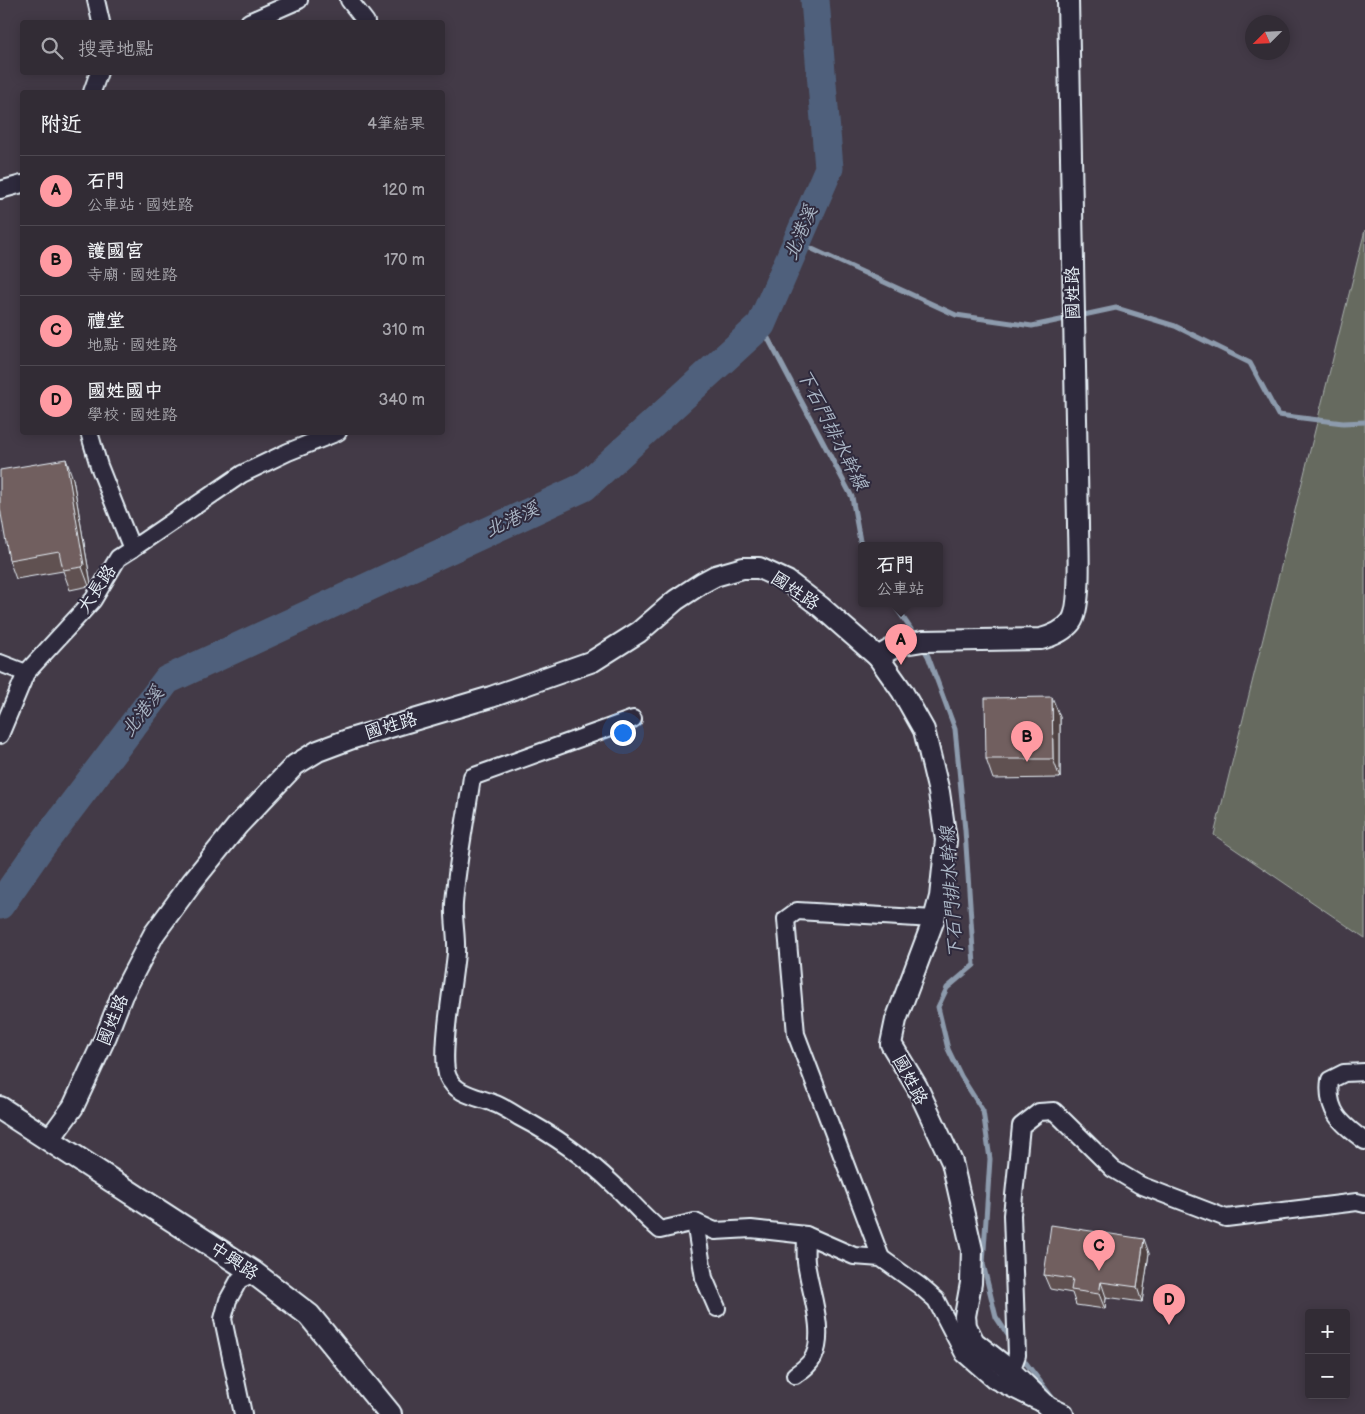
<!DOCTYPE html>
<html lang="zh-TW">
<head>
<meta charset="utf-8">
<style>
  body { margin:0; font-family:"Balsamiq Sans","LXGW WenKai TC",sans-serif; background:#3d3841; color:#f1f3f6 }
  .controls { position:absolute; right:15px; bottom:15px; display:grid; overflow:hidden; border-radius:5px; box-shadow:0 2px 12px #0003 }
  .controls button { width:45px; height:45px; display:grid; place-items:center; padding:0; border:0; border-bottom:1px solid #4d4850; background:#322c35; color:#f1f3f6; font:25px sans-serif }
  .compass { position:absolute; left:1245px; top:15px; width:45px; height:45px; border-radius:50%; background:#322c35; box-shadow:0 2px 12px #0003; rotate:246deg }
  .you { position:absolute; left:622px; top:732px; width:18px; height:18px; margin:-12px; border:4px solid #fff; border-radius:50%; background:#1a73e8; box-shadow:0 0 0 8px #1a73e833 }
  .badge { display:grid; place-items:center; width:32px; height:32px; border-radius:50%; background:#ff9aa2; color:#111; font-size:16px; font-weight:700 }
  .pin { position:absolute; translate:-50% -41px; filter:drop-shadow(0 1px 2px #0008) }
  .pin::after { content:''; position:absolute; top:26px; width:18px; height:15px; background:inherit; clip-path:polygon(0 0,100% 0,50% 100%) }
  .popup { position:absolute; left:858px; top:542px; width:85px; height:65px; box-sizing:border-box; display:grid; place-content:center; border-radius:5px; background:#322c35; filter:drop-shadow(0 1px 4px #0005); font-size:16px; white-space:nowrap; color:#a8a7ad }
  .popup b { font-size:19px; color:#f1f3f6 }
  .popup::after { content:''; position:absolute; left:50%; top:100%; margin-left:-10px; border:10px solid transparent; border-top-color:#322c35 }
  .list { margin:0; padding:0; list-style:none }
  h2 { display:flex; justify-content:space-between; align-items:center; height:65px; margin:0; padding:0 20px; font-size:21px }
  h2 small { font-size:16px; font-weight:400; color:#a8a7ad }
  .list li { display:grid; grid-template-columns:32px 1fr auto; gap:15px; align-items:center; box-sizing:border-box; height:70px; padding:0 20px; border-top:1px solid #4d4850 }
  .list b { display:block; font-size:19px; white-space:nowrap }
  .list p { margin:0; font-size:16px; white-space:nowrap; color:#a8a7ad }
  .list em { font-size:16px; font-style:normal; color:#a8a7ad }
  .icon { flex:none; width:28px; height:28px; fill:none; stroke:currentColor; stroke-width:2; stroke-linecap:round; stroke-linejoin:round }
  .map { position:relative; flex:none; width:1365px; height:1414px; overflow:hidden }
  .search { position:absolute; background:#322c35; box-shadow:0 2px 12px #0003; left:20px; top:20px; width:425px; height:55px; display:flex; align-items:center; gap:12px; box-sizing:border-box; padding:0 18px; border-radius:5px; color:#a8a7ad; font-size:19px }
  .panel { position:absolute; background:#322c35; box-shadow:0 2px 12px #0003; left:20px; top:90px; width:425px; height:345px; border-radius:5px }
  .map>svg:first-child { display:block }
  .green { fill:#666b5e; stroke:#a7aeab }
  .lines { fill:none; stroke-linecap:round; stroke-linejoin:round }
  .stream { stroke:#8d9bad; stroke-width:5 }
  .river { stroke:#50617b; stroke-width:29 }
  .minor-casing { stroke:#e8f1f8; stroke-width:20 }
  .tertiary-casing { stroke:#e8f1f8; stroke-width:24 }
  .secondary-casing { stroke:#e8f1f8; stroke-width:26 }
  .minor { stroke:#2f2a3d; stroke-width:16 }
  .tertiary { stroke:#2f2a3d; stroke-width:20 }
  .secondary { stroke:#2f2a3d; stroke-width:22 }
  .wall { fill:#615151; stroke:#e8f1f8 }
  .shaded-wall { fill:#4f4242; stroke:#e8f1f8 }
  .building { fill:#715e5e; stroke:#e8f1f8 }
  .labels { text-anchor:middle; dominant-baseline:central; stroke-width:4; stroke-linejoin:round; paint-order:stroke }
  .street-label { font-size:18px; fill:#e8f1f8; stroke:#2f2a3d }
  .water-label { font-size:19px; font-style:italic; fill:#abb7c6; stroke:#2f2a3d }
</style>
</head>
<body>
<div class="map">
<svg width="1365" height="1414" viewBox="0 0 1365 1414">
  <rect width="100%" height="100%" fill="#433a47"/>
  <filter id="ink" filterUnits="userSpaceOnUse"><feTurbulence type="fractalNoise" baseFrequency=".02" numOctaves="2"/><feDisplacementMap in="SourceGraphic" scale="10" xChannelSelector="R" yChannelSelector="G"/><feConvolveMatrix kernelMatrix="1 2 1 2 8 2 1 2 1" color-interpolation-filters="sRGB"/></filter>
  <g filter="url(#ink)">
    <path class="green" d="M1365,230v708l-151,-103z"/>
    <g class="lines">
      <g class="stream">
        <path d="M797,242l159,73 76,11 38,-8"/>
        <path d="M1079,316l37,-8 59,18 75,37 28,52 65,8 22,-1"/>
        <path d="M761,325l91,172 10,55"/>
        <path d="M894,604l22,33"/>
        <path d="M922,646l6,10 27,73 10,101 9,135 -27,23 -9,19 10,42 13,27 22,35 7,48 -7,105 13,53 16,24"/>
        <path d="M1020,1355l34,45"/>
      </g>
      <path class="river" d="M0,905l39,-56 128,-169 417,-193 177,-162 68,-157 -14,-168"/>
      <g class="minor-casing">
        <g id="minor">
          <path d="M96,0l5,22"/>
          <path d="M349,0l17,22"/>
          <path d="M249,22l50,-22"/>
          <path d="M92,92l7,-20"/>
          <path d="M0,190l22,-6"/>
          <path d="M132,549l110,-75 46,-22 50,-20"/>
          <path d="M0,663l26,10"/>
          <path d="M633,719l-161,58c-6,42 -15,84 -18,127 -1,16 3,33 2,49 -2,26 -17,105 -8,124 7,17 30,20 45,26 9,3 18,9 26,14 35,18 67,41 95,68 16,15 29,31 46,45l35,-8 20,9 36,-2 55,6"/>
          <path d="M0,735l26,-62 67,-73 25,-42 14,-9 -33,-83 -10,-34"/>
          <path d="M1365,1072l-21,1 -14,7c-4,31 11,44 35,61"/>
          <path d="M695,1222l9,56 13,30"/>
          <path d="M881,1258l-85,-224 -10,-115 11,-8 137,8"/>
          <path d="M1011,1371l6,-16 -5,-140 9,-89 18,-14 15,-1 59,58 27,16 86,33 131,-16 8,2"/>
          <path d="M795,1375c7,-5 15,-10 19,-19 12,-26 -5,-67 -8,-94 -1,-9 0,-18 0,-27l48,21 27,2 39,28 16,14 28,54 30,26 43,21"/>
          <path d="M243,1414l-20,-95 5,-19 11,-20 15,-7"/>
        </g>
      </g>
      <g class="tertiary-casing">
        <g id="tertiary">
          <path d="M878,657l20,-12 25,-4 118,-2c11,-3 22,-7 30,-17 11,-14 7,-78 7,-98l-10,-524"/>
          <path d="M49,1140l24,-33 33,-71 16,-41 32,-61 38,-52 46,-57 57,-60 23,-14 32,-12 141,-42 102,-36 46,-29 37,-32 26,-17 13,-7 28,-8h16l28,13 34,26 57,50 24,34 22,39 15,62 7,48 -6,57 -6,22 -38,101 -5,24 26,43 35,75 20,88 -1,33 -6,33 1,10 8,16 37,29 37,36 15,7"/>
        </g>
      </g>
      <g class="secondary-casing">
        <path id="secondary" d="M0,1108l254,165 55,42 81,99"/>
      </g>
      <use href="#minor" class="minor"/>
      <use href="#tertiary" class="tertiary"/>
      <use href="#secondary" class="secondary"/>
    </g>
    <g class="wall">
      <path d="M73,479l18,105 -2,2 -19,4 -7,-19 -47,8 -7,-19z"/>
      <path d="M1060,717v61l-67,1 -7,-20z"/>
      <path d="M1149,1253l-7,49 -36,-5 -1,12 -29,-4 -4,-12 -22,-4 -6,-14z"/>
    </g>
    <g class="shaded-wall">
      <path d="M66,459l7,20 18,105 -2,2 -7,-19z"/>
      <path d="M1052,697l8,20v61l-7,-19z"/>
      <path d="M1144,1239l5,14 -7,49 -5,-15z"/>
      <path d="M1101,1282l5,15 -1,12 -6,-15z"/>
    </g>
    <g class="building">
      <path d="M66,459l18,106 -2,2 -19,3 -4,-19 -50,9 -9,-52v-38z"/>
      <path d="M1052,697l1,62h-67l-1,-61z"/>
      <path d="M1051,1225l93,14 -7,48 -36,-5 -2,12 -28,-4 2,-11 -29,-4z"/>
    </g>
  </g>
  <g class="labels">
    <g class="street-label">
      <text transform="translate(1073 293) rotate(-91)">國姓路</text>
      <text transform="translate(97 589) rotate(-56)">大長路</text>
      <text transform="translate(795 591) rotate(34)">國姓路</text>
      <text transform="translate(391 726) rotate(-17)">國姓路</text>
      <text transform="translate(113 1020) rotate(-68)">國姓路</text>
      <text transform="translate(910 1080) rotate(62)">國姓路</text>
      <text transform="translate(234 1261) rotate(34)">中興路</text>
    </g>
    <g class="water-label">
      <text transform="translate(801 233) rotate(-67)">北港溪</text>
      <text transform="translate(832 430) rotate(63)">下石門排水幹線</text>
      <text transform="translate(512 520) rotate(-25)">北港溪</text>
      <text transform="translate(143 712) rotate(-53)">北港溪</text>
      <text transform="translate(952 892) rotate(-94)">下石門排水幹線</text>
    </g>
  </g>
</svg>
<div class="controls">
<button>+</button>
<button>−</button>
</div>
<svg class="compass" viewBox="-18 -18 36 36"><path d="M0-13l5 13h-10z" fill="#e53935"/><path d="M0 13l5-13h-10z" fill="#a8a7ad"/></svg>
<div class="you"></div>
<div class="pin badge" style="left:901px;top:665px">A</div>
<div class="popup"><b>石門</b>公車站</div>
<div class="pin badge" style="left:1027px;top:762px">B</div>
<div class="pin badge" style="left:1099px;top:1271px">C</div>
<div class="pin badge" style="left:1169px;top:1325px">D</div>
<div class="search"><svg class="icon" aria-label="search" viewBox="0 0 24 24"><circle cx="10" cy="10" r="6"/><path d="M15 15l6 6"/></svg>搜尋地點</div>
<section class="panel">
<h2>附近<small>4筆結果</small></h2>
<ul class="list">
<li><span class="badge">A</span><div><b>石門</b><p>公車站 · 國姓路</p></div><em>120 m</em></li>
<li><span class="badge">B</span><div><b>護國宮</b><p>寺廟 · 國姓路</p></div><em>170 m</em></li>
<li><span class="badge">C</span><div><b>禮堂</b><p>地點 · 國姓路</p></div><em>310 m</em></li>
<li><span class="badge">D</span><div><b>國姓國中</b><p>學校 · 國姓路</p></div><em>340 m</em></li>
</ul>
</section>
</div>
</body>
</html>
